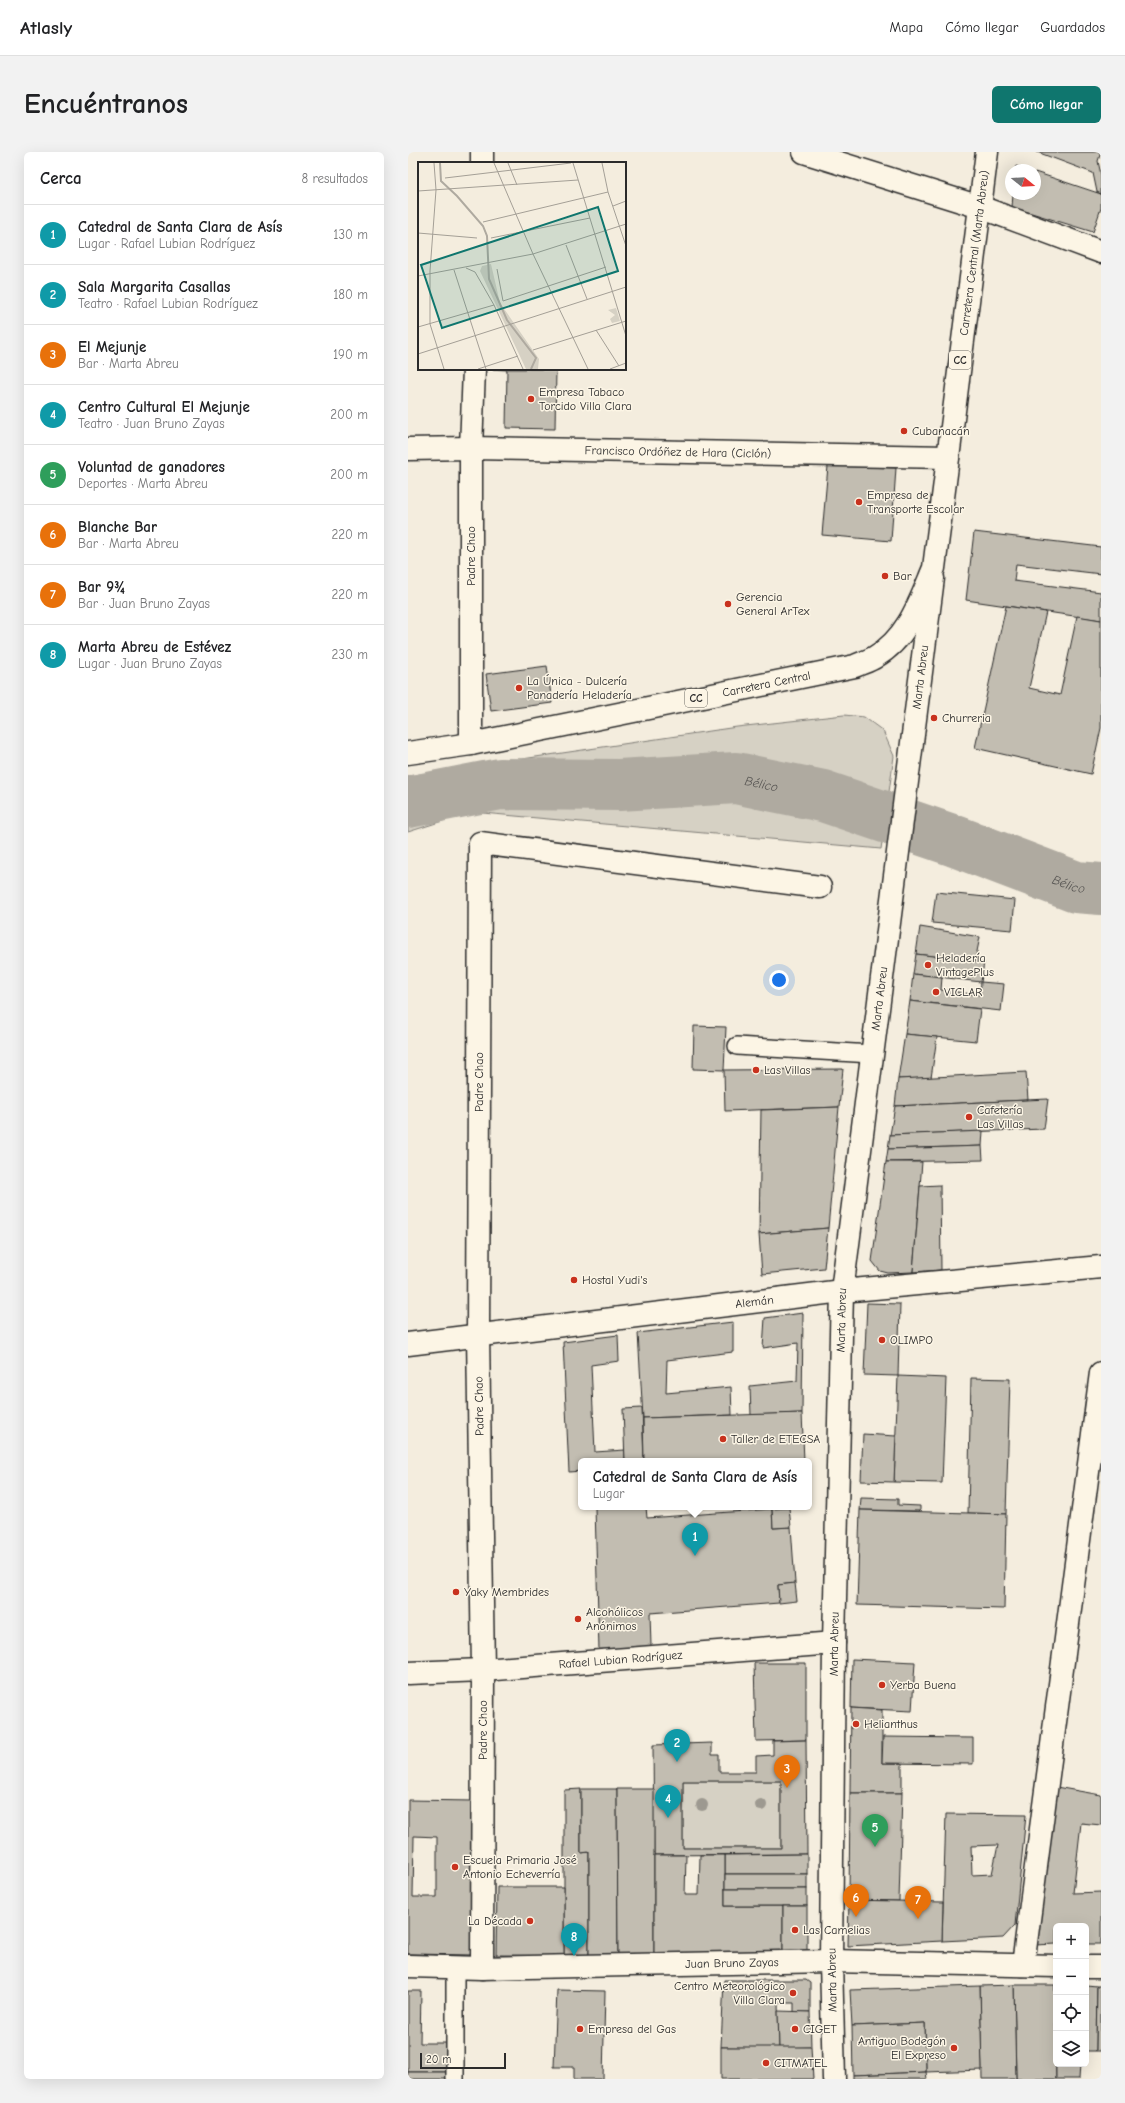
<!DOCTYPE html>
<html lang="es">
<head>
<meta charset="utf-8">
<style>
  body { margin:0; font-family:"Comic Neue",sans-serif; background:#f2f2f2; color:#202124 }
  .controls { position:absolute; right:12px; bottom:12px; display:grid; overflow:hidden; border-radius:6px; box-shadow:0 4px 16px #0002 }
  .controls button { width:36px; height:36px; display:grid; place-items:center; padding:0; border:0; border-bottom:1px solid #e0e0e0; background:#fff; color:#202124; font:20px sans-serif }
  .compass { position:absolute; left:597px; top:12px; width:36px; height:36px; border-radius:50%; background:#fff; box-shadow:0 4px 16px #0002; rotate:108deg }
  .scale { position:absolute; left:12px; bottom:10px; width:86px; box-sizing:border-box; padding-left:4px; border:2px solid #2b2b2b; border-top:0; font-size:11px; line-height:14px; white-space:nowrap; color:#2b2b2b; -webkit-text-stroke:3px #fcf5e5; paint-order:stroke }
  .you { position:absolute; left:371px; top:828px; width:14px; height:14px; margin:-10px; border:3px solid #fff; border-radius:50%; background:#1a73e8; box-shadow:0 0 0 6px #1a73e833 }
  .badge { display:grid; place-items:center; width:26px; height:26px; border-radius:50%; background:#0f766e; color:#fff; font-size:13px; font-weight:700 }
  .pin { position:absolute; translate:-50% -33px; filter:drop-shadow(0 1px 2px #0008) }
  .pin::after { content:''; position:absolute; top:21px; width:14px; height:12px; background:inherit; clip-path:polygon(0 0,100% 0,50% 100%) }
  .popup { position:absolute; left:170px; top:1306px; width:234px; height:52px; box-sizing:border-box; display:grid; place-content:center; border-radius:6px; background:#fff; filter:drop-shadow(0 1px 3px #0005); font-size:13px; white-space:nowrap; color:#757577 }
  .popup b { font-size:15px; color:#202124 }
  .popup::after { content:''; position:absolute; left:50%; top:100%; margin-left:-8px; border:8px solid transparent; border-top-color:#fff }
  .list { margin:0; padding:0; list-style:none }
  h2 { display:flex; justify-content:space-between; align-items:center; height:52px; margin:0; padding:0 16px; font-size:17px }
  h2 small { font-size:13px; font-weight:400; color:#757577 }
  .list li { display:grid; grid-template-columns:26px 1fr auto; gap:12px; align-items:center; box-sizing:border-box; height:60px; padding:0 16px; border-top:1px solid #e0e0e0 }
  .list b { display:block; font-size:15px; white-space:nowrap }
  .list p { margin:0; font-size:13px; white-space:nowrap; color:#757577 }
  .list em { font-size:13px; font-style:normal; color:#757577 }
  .icon { flex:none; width:22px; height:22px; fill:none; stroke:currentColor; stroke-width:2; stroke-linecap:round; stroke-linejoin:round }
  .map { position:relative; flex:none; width:693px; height:1927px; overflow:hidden; border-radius:6px }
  header { display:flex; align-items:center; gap:24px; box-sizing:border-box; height:56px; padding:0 20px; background:#fff; border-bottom:1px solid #e0e0e0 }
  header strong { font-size:19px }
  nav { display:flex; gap:22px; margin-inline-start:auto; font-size:14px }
  .intro { display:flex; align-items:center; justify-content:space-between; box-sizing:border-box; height:96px; padding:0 24px }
  h1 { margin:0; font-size:28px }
  .button { padding:10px 18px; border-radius:6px; background:#0f766e; color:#fff; font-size:14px; font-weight:700 }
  main { display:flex; gap:24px; padding:0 24px }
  aside { flex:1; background:#fff; border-radius:6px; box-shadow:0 4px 16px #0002 }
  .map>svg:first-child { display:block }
  .green { fill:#d6d1c4; stroke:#807e78 }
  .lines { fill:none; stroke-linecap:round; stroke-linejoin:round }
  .river { stroke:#afaaa0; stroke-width:52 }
  .building { fill:#c2bdb1; stroke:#2b2b2b; fill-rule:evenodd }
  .lane-casing { stroke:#2b2b2b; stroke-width:20 }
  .street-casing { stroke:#2b2b2b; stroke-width:25 }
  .secondary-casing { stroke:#2b2b2b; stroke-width:25 }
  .primary-casing { stroke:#2b2b2b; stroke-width:25 }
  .lane { stroke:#fcf5e5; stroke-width:17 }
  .street { stroke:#fcf5e5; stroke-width:22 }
  .secondary { stroke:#fcf5e5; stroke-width:22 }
  .primary { stroke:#fcf5e5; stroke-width:22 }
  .tree { fill:#9d9990 }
  .poi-dot { fill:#c8321e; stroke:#fcf5e5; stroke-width:1.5 }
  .labels { text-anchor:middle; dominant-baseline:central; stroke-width:3; stroke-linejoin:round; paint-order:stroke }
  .shield { fill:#fcf5e5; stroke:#6a6863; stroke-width:1 }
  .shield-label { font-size:11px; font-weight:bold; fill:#2b2b2b }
  .street-label { font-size:12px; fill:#2b2b2b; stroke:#fcf5e5 }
  .poi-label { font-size:12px; fill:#2b2b2b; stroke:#fcf5e5; text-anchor:start }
  .water-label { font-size:13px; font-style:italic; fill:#595754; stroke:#fcf5e5 }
  .inset-river { fill:none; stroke:#afaaa0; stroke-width:2 }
  .inset-road { fill:none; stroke:#a49f96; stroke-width:1 }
  .view { fill:#0f766e; fill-opacity:0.15; stroke:#0f766e; stroke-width:2 }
  .inset-edge { fill:none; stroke:#2b2b2b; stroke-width:2 }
</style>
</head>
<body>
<header>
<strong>Atlasly</strong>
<nav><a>Mapa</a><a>Cómo llegar</a><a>Guardados</a></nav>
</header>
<div class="intro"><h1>Encuéntranos</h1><a class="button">Cómo llegar</a></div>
<main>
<aside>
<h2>Cerca<small>8 resultados</small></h2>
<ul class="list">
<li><span class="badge" style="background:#0f9aa8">1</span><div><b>Catedral de Santa Clara de Asís</b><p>Lugar · Rafael Lubian Rodríguez</p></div><em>130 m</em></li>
<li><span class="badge" style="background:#0f9aa8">2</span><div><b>Sala Margarita Casallas</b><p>Teatro · Rafael Lubian Rodríguez</p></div><em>180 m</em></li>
<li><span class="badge" style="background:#e8710a">3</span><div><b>El Mejunje</b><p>Bar · Marta Abreu</p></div><em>190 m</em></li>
<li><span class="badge" style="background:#0f9aa8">4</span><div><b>Centro Cultural El Mejunje</b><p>Teatro · Juan Bruno Zayas</p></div><em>200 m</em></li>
<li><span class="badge" style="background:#2e9e5b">5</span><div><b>Voluntad de ganadores</b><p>Deportes · Marta Abreu</p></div><em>200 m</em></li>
<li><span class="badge" style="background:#e8710a">6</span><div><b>Blanche Bar</b><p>Bar · Marta Abreu</p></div><em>220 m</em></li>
<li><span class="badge" style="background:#e8710a">7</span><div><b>Bar 9¾</b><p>Bar · Juan Bruno Zayas</p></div><em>220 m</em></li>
<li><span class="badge" style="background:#0f9aa8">8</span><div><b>Marta Abreu de Estévez</b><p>Lugar · Juan Bruno Zayas</p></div><em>230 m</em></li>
</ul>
</aside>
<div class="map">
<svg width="693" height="1927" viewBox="0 0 693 1927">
  <rect width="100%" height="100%" fill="#f4edde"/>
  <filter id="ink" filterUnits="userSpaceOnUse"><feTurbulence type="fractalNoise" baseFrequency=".025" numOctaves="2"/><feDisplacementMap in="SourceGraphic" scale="8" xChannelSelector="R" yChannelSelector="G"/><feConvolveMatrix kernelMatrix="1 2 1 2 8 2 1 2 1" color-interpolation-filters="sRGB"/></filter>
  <g filter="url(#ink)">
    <g class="green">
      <path d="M436,563l20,2 19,14 11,25 -13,93 -410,-37 -63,20v-56l329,-49z"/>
      <rect x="275" y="1629" width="98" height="67"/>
    </g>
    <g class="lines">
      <path class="river" id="s1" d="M0,650l92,-18 119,1 117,-7 87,18 132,45 121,46 25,2"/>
    </g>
    <g class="building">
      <path d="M629,0h64l-3,9 3,14v19l-4,-2 -4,-19z"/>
      <path d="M608,14l12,4h-13z"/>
      <path d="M627,20l66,22v14l-8,24 -81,-25 1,-13h22z"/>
      <path d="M80,217h68l-1,60 -49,-1 1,-58z"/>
      <path d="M420,314l68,2 -5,73 -69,-6z"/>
      <path d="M566,380l127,15v27l-85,-10 -2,17 87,11v28l-135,-20z"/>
      <path d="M598,454l40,6 -17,76 31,7 17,-79 24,4v108l-10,46 -116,-26z"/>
      <path d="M139,514l5,37 -61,8 -5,-37z"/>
      <path d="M528,740l79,8 -3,30 -80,-7z"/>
      <path d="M512,775l60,10 -5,24 -59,-7z"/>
      <path d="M508,802l68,8 -3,20 -68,-8z"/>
      <path d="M505,822l29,3 -1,13 39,5 1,-13 23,2 -3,27 -91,-10z"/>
      <path d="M502,849l70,8 -4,32 -71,-7z"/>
      <path d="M286,874l32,1 -2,43 -31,-1z"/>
      <path d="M497,882l32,3 -6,41 -33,1z"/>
      <path d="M435,917l-4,38 -114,4 -1,-41z"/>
      <path d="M618,920l2,28 -133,6 3,-27z"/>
      <path d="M640,947l-4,30 -154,6 5,-29z"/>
      <path d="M431,955l-11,121 -69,6 2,-124z"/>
      <path d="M575,979l-1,15 -94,3 2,-14z"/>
      <path d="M574,994l1,14 -97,2 2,-13z"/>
      <path d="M478,1010h36l-9,110 -25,1 -8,-2 -8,-10z"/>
      <path d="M532,1033l1,85 -28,2 7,-86z"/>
      <path d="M420,1076l-4,40 -62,6 -3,-40z"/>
      <path d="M459,1151l33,1 -2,72 -34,-1z"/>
      <path d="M395,1161l-1,100 -51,2 -1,-29 47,-5 1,-38 -35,5 2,-30z"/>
      <path d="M325,1170v30l-66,8 -1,33 65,-6 1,28 -89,3 -5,-85z"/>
      <path d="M210,1183l1,26 -28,4 4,87 30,-2v11h-44v10l-12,1 -6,-130z"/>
      <path d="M490,1224l48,2 -4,105 -48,-1z"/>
      <path d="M563,1226l39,1 -4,135 -38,-1z"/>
      <path d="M234,1256l2,53h-19l-2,-52z"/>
      <path d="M394,1261l2,48h-160l-1,-43z"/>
      <path d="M455,1282l33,2 -2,46 -33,-1z"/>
      <path d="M453,1346l37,1v6l22,1v5l-60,-1z"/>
      <path d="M187,1355h51l1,11 125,-9 1,19 18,-1 4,56 -17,2 1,18 -129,10 1,33 -52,4z"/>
      <path d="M381,1356l2,19 -18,1 -1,-19z"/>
      <path d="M452,1358l146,4 -2,95 -147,-4z"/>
      <path d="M387,1431l2,18 -18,2 -1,-18z"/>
      <path d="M444,1507l63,3 -3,49 -61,-3z"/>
      <path d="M346,1511h52v77l-50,1z"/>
      <path d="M443,1556l31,2v53h20v30h-52z"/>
      <path d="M475,1585l90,1v26l-91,-1z"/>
      <path d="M398,1588l1,114 -153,1 -1,-110 59,-2v12h7v17h37v-16l17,-1v-14zM275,1629h98v67h-98z"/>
      <path d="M648,1635l45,8v30l-20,-2 -8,70 28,-1v52h-15v-18h-30v18l-21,1z"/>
      <path d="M173,1637v64l8,-1v104h-25v-166z"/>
      <path d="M173,1637h36l1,166 -29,1v-104l-8,1z"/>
      <path d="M209,1637h37v165l-36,1z"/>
      <path d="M442,1641h52l-3,108 -50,-1z"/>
      <path d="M0,1648l65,1 -1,154 -64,-1zM6,1684l23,1v60h-24z"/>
      <path d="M538,1662l80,1 -11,110 -12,13 -61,3zM590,1693l-6,29 -20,1 -1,-29z"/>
      <path d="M399,1702v20h-82v-19z"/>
      <path d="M246,1703h32l-1,40h14l1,-40h25v51h58v47l-129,1z"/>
      <rect x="317" y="1722" width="82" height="15"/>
      <path d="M89,1735h67v69l-68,-1z"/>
      <rect x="317" y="1737" width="82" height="17"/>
      <path d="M441,1748l94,2 -1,39 -94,5z"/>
      <rect x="375" y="1754" width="24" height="47"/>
      <path d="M316,1828h82l4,3v29h-16v-9h-16l1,45 -58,-1z"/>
      <path d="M606,1833h41l1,94h-40z"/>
      <path d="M606,1833l2,94h-34l-2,-93z"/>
      <path d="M647,1833l1,79h24l-1,15h-23z"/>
      <path d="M678,1833l11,1 -1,65h-10z"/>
      <path d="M572,1834l2,84 -56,2 -1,-49 -73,3 -2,-36z"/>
      <path d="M689,1834h4v65h-5z"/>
      <path d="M149,1838l48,1 -2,88h-29v-12h-20z"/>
      <path d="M0,1839h13l-1,52h30v29h-42z"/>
      <path d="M370,1859l32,1 1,35 -32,1z"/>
      <path d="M517,1871l1,49 -73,3 -1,-49z"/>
      <path d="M313,1895h90l2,32h-92z"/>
      <rect x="0" y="1920" width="42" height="7"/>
      <path d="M518,1920l1,7h-74v-4z"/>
    </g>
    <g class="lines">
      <g class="lane-casing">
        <g id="lane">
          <path d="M329,894l135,8"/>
          <path d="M47,1816v111"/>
        </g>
      </g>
      <g class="street-casing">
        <g id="street">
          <path d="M74,11v-11"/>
          <path id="s2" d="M0,297l63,-1 477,9"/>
          <path d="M63,592v-296l3,-79"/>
          <path id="s3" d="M0,1192l434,-53 259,-24"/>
          <path id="s4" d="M0,1521l75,-3 351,-27"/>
          <path d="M615,1813l78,-592"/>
          <path id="s5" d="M0,1814l74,2 349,-7"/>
          <path id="s6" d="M74,1816l1,-298 -5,-336 2,-491 340,44"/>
        </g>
      </g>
      <g class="secondary-casing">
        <g id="secondary">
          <path d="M396,0l176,55 121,45"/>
          <path d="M423,1809l225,5"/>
          <path d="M678,1815h15"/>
          <path id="s7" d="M426,1927l-3,-118 3,-318 8,-352 91,-713"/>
        </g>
      </g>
      <g class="primary-casing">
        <g id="primary">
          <path id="s8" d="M0,601l63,-9 384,-78c6,-3 14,-5 20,-9 33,-19 45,-56 59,-89l53,-416"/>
        </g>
      </g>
      <use href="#lane" class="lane"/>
      <use href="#street" class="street"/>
      <use href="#secondary" class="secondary"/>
      <use href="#primary" class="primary"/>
    </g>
    <g class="tree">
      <circle cx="294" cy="1653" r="6"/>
      <circle cx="353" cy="1653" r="6"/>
    </g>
  </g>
  <g class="poi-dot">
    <circle cx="123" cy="247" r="4"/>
    <circle cx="496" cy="279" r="4"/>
    <circle cx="451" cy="350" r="4"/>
    <circle cx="477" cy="424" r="4"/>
    <circle cx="320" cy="452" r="4"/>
    <circle cx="111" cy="536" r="4"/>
    <circle cx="526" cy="566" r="4"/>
    <circle cx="520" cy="813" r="4"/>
    <circle cx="528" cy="840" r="4"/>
    <circle cx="348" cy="918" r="4"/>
    <circle cx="561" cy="965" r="4"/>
    <circle cx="166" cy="1128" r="4"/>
    <circle cx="474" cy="1188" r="4"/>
    <circle cx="315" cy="1287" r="4"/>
    <circle cx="48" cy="1440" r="4"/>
    <circle cx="170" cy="1467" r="4"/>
    <circle cx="474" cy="1533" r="4"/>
    <circle cx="448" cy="1572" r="4"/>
    <circle cx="47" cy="1715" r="4"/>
    <circle cx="122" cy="1769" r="4"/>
    <circle cx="387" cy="1778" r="4"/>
    <circle cx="385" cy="1841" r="4"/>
    <circle cx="172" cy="1877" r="4"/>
    <circle cx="387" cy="1877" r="4"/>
    <circle cx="546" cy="1896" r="4"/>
    <circle cx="358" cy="1911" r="4"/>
  </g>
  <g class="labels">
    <g class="shield">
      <rect x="541" y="199" width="22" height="18" rx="3"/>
      <rect x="277" y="537" width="22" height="18" rx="3"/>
    </g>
    <g class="shield-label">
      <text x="552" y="208">CC</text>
      <text x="288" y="546">CC</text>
    </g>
    <g class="street-label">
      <text stroke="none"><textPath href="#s8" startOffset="904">Carretera Central (Marta Abreu)</textPath></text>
      <text stroke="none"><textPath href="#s2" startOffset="270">Francisco Ordóñez de Hara (Ciclón)</textPath></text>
      <text transform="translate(63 404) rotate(-90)">Padre Chao</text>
      <text stroke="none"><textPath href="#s7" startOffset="1407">Marta Abreu</textPath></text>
      <text stroke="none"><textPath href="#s8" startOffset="365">Carretera Central</textPath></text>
      <text stroke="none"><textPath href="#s7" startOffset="1083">Marta Abreu</textPath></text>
      <text stroke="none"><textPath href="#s6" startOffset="886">Padre Chao</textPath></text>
      <text stroke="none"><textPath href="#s3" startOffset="349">Alemán</textPath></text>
      <text stroke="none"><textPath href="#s7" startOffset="759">Marta Abreu</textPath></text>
      <text transform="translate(71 1254) rotate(-91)">Padre Chao</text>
      <text stroke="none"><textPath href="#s7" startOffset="435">Marta Abreu</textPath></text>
      <text stroke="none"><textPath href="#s4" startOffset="213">Rafael Lubian Rodríguez</textPath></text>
      <text stroke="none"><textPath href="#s6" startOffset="238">Padre Chao</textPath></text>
      <text stroke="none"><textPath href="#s5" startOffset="324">Juan Bruno Zayas</textPath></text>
      <text transform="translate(424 1828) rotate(-91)">Marta Abreu</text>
    </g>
    <g class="poi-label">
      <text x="131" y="240">Empresa Tabaco<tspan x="131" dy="14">Torcido Villa Clara</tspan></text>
      <text x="504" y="279">Cubanacán</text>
      <text x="459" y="343">Empresa de<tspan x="459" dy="14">Transporte Escolar</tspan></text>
      <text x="485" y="424">Bar</text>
      <text x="328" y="445">Gerencia<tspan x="328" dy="14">General ArTex</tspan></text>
      <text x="119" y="529">La Única - Dulcería<tspan x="119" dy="14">Panadería Heladería</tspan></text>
      <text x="534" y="566">Churreria</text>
      <text x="528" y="806">Heladería<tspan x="528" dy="14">VintagePlus</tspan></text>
      <text x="536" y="840">VICLAR</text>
      <text x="356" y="918">Las Villas</text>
      <text x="569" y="958">Cafetería<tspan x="569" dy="14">Las Villas</tspan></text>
      <text x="174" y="1128">Hostal Yudi's</text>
      <text x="482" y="1188">OLIMPO</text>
      <text x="323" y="1287">Taller de ETECSA</text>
      <text x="56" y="1440">Yaky Membrides</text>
      <text x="178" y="1460">Alcohólicos<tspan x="178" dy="14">Anónimos</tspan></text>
      <text x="482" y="1533">Yerba Buena</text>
      <text x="456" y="1572">Helianthus</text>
      <text x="55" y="1708">Escuela Primaria José<tspan x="55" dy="14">Antonio Echeverría</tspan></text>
      <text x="114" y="1769" text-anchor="end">La Década</text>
      <text x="395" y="1778">Las Camelias</text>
      <text x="377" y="1834" text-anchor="end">Centro Meteorológico<tspan x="377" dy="14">Villa Clara</tspan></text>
      <text x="180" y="1877">Empresa del Gas</text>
      <text x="395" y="1877">CIGET</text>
      <text x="538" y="1889" text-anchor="end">Antiguo Bodegón<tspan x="538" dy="14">El Expreso</tspan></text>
      <text x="366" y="1911">CITMATEL</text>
    </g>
    <g class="water-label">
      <text stroke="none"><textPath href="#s1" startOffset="356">Bélico</textPath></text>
      <text stroke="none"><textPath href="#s1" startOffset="680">Bélico</textPath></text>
    </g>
  </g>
  <g transform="translate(10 10)">
    <rect width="208" height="208" fill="#f4edde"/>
    <path d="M73,102l9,39 39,56 -1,10h-12l-46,-98 2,-5zM198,146l4,13 -8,2 -2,-4 5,-4 -7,-5z" fill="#d6d1c4"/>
    <path class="inset-river" d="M22,1l1,18 16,15 26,30 4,10 2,43 18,41 29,38 -5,11"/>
    <path class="inset-road" d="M16,1l2,27 -6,81v53l14,45M76,1l39,91 55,115M90,1l9,22M155,1l53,173M184,1l6,29 18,54M27,16l126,-15M0,29l160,-11M195,44l13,-5M65,60l125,-30M0,71l59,5M73,76l99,-20M148,83l21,54M48,106l9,4 19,33 29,64M79,107l6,32 103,-34M36,108l32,99M0,114l115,-22 93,-30M87,164l121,-39M0,165l76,-22M178,168l23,36M115,188l93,-29M0,192l87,-28M60,207l40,-13M192,207l16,-6"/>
    <path class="view" d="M180,45l20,64 -176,57 -21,-63z"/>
    <rect width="208" height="208" class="inset-edge"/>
  </g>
</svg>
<div class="controls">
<button>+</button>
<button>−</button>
<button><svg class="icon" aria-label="locate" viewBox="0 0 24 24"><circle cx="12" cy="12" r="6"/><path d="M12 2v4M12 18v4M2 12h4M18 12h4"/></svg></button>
<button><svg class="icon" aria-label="layers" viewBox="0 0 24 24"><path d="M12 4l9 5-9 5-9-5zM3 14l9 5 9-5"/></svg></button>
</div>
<svg class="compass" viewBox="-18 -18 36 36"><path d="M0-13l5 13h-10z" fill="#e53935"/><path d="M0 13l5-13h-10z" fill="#757577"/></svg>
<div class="scale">20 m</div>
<div class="you"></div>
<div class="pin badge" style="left:287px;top:1404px;background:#0f9aa8">1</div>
<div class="popup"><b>Catedral de Santa Clara de Asís</b>Lugar</div>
<div class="pin badge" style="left:269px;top:1610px;background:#0f9aa8">2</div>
<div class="pin badge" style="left:379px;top:1636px;background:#e8710a">3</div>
<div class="pin badge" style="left:260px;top:1666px;background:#0f9aa8">4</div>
<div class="pin badge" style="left:467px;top:1695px;background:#2e9e5b">5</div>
<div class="pin badge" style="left:448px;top:1765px;background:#e8710a">6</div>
<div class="pin badge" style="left:510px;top:1767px;background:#e8710a">7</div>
<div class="pin badge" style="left:166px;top:1804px;background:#0f9aa8">8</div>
</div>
</main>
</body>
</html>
